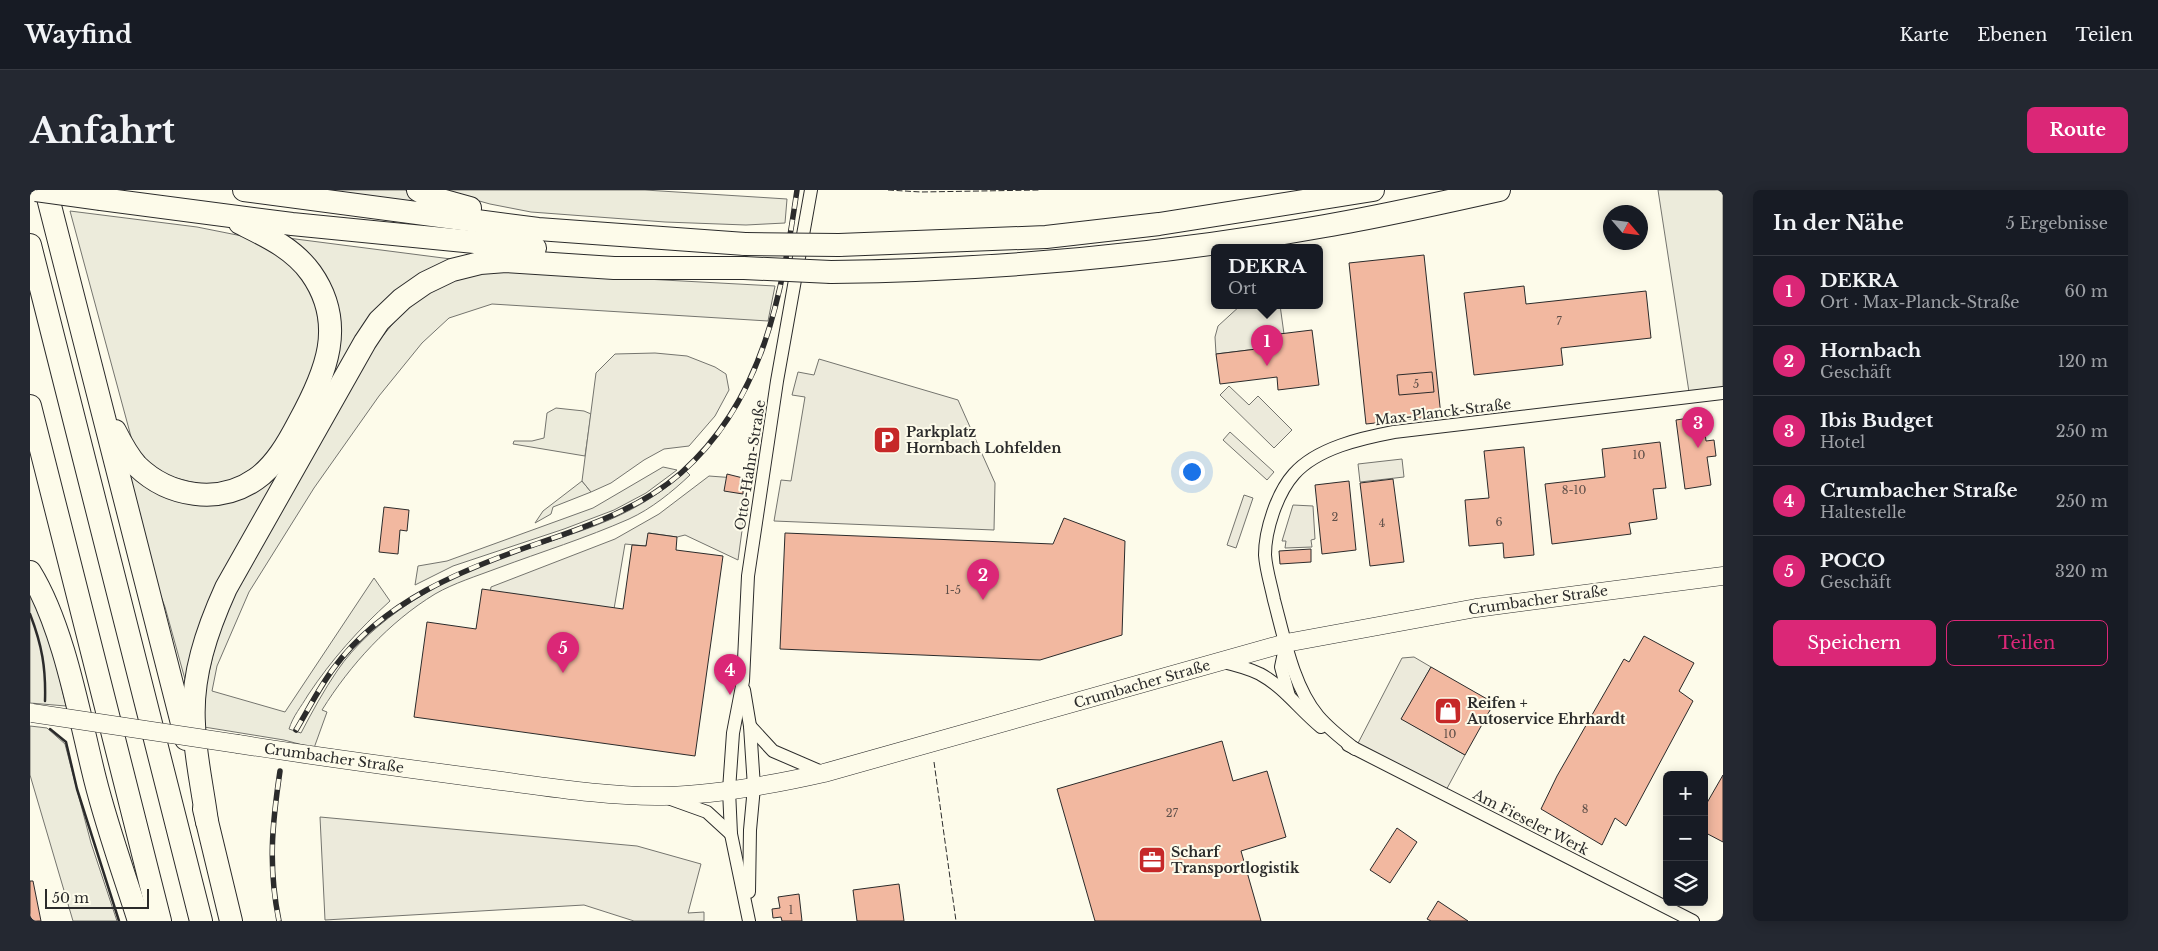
<!DOCTYPE html>
<html lang="de">
<head>
<meta charset="utf-8">
<style>
  body { margin:0; font-family:"Libre Baskerville",serif; background:#242831; color:#f1f3f6 }
  .controls { position:absolute; right:15px; bottom:15px; display:grid; overflow:hidden; border-radius:8px; box-shadow:0 2px 12px #0003 }
  .controls button { width:45px; height:45px; display:grid; place-items:center; padding:0; border:0; border-bottom:1px solid #363941; background:#171b24; color:#f1f3f6; font:25px sans-serif }
  .compass { position:absolute; left:1573px; top:15px; width:45px; height:45px; border-radius:50%; background:#171b24; box-shadow:0 2px 12px #0003; rotate:118deg }
  .scale { position:absolute; left:15px; bottom:12px; width:104px; box-sizing:border-box; padding-left:5px; border:2px solid #2b2b2b; border-top:0; font-size:14px; line-height:18px; white-space:nowrap; color:#2b2b2b; -webkit-text-stroke:4px #fdfbea; paint-order:stroke }
  .you { position:absolute; left:1161px; top:281px; width:18px; height:18px; margin:-12px; border:4px solid #fff; border-radius:50%; background:#1a73e8; box-shadow:0 0 0 8px #1a73e833 }
  .badge { display:grid; place-items:center; width:32px; height:32px; border-radius:50%; background:#db2777; color:#fff; font-size:16px; font-weight:700 }
  .pin { position:absolute; translate:-50% -41px; filter:drop-shadow(0 1px 2px #0008) }
  .pin::after { content:''; position:absolute; top:26px; width:18px; height:15px; background:inherit; clip-path:polygon(0 0,100% 0,50% 100%) }
  .popup { position:absolute; left:1181px; top:54px; width:112px; height:65px; box-sizing:border-box; display:grid; place-content:center; border-radius:8px; background:#171b24; filter:drop-shadow(0 1px 4px #0005); font-size:16px; white-space:nowrap; color:#9ea1a6 }
  .popup b { font-size:19px; color:#f1f3f6 }
  .popup::after { content:''; position:absolute; left:50%; top:100%; margin-left:-10px; border:10px solid transparent; border-top-color:#171b24 }
  .list { margin:0; padding:0; list-style:none }
  h2 { display:flex; justify-content:space-between; align-items:center; height:65px; margin:0; padding:0 20px; font-size:21px }
  h2 small { font-size:16px; font-weight:400; color:#9ea1a6 }
  .list li { display:grid; grid-template-columns:32px 1fr auto; gap:15px; align-items:center; box-sizing:border-box; height:70px; padding:0 20px; border-top:1px solid #363941 }
  .list b { display:block; font-size:19px; white-space:nowrap }
  .list p { margin:0; font-size:16px; white-space:nowrap; color:#9ea1a6 }
  .list em { font-size:16px; font-style:normal; color:#9ea1a6 }
  .actions { display:flex; gap:10px; padding:15px 20px }
  .actions a { flex:1; padding:11px 0; border:1px solid #db2777; border-radius:8px; text-align:center; font-size:18px; color:#db2777 }
  .actions .main { background:#db2777; color:#fff }
  .icon { flex:none; width:28px; height:28px; fill:none; stroke:currentColor; stroke-width:2; stroke-linecap:round; stroke-linejoin:round }
  .map { position:relative; flex:none; width:1693px; height:731px; overflow:hidden; border-radius:8px }
  header { display:flex; align-items:center; gap:30px; box-sizing:border-box; height:70px; padding:0 25px; background:#171b24; border-bottom:1px solid #363941 }
  header strong { font-size:24px }
  nav { display:flex; gap:28px; margin-inline-start:auto; font-size:18px }
  .intro { display:flex; align-items:center; justify-content:space-between; box-sizing:border-box; height:120px; padding:0 30px }
  h1 { margin:0; font-size:35px }
  .button { padding:12px 22px; border-radius:8px; background:#db2777; color:#fff; font-size:18px; font-weight:700 }
  main { display:flex; gap:30px; padding:0 30px }
  aside { flex:1; background:#171b24; border-radius:8px; box-shadow:0 2px 12px #0003 }
  .map>svg:first-child { display:block }
  .green { fill:#ecebdb; stroke:#74746e }
  .parking { fill:#eceadb; stroke:#74746e }
  .building { fill:#f2b8a0; stroke:#2b2b2b }
  .lines { fill:none; stroke-linecap:round; stroke-linejoin:round }
  .street-casing { stroke:#2b2b2b; stroke-width:14 }
  .secondary-casing { stroke:#2b2b2b; stroke-width:19 }
  .highway-casing { stroke:#2b2b2b; stroke-width:24 }
  .street { stroke:#fdfbea; stroke-width:12 }
  .secondary { stroke:#fdfbea; stroke-width:18 }
  .highway { stroke:#fdfbea; stroke-width:22 }
  .rail-casing { stroke:#2b2b2b; stroke-width:5.5 }
  .rail { stroke:#fdfbea; stroke-width:4; stroke-dasharray:11; stroke-linecap:butt }
  .secondary-bridge-casing { stroke:#2b2b2b; stroke-width:19; stroke-linecap:butt }
  .highway-bridge-casing { stroke:#2b2b2b; stroke-width:24; stroke-linecap:butt }
  .secondary-bridge { stroke:#fdfbea; stroke-width:18 }
  .highway-bridge { stroke:#fdfbea; stroke-width:22 }
  .fence { stroke:#2b2b2b; stroke-width:1; stroke-dasharray:6 2.5; stroke-linecap:butt }
  .wall { stroke:#2b2b2b; stroke-width:2.5 }
  .labels { text-anchor:middle; dominant-baseline:central; stroke-width:4; stroke-linejoin:round; paint-order:stroke }
  .number-label { font-size:11px; fill:#5d4e48 }
  .street-label { font-size:14px; fill:#2b2b2b; stroke:#fdfbea }
  .poi-label { font-size:14px; font-weight:bold; fill:#2b2b2b; stroke:#fdfbea; text-anchor:start }
</style>
</head>
<body>
<header>
<strong>Wayfind</strong>
<nav><a>Karte</a><a>Ebenen</a><a>Teilen</a></nav>
</header>
<div class="intro"><h1>Anfahrt</h1><a class="button">Route</a></div>
<main>
<div class="map">
<svg width="1693" height="731" viewBox="0 0 1693 731">
  <rect width="100%" height="100%" fill="#fdfbea"/>
  <g class="green">
    <path d="M274,0h101l19,10 -2,6z"/>
    <path d="M410,0h205l142,9 -2,24 -39,2 -81,-3 -134,-10 -41,-8z"/>
    <path d="M1628,0h65v197l-34,5z"/>
    <path d="M40,21l127,16 55,11 40,25 24,36 4,39 -9,41 -36,66 -16,19 -32,20 -19,2 -52,-13 -23,-29z"/>
    <path d="M250,47l171,22 -39,20 -19,13 -15,18 -192,373 -21,-76 -8,-21 -31,-121 27,21 107,-3 75,-155z"/>
    <path d="M466,81l279,15 -7,35 -276,-17 -43,14 -27,25 -43,53 -65,92 -65,104 -32,74 -5,25 73,21 89,-134 16,23c-32,29 -58,58 -82,94 -7,12 -15,21 -19,34l12,4c11,-21 23,-43 36,-62 35,-52 105,-92 163,-113 70,-25 129,-35 186,-87l4,4c-18,17 -39,34 -61,44 -43,19 -88,33 -131,49 -21,8 -44,15 -63,26 -46,28 -85,71 -113,116l5,2 -13,36 -30,-8 -80,-13 -1,-28 18,-80 152,-271 22,-27 15,-14 24,-18 34,-15z"/>
    <path d="M526,218l28,3 7,3 -6,42 -72,-12 1,-3h18l12,-3 3,-25z"/>
    <path d="M633,277l14,3 -31,23 -32,17 -50,19 -111,37 -38,19 3,-19 29,-5 146,-53z"/>
    <path d="M552,291l9,11 -38,15 -2,7 -16,9 8,-12z"/>
    <path d="M0,398l21,54 15,64 -36,-3z"/>
    <path d="M0,536l17,2 18,16 26,99 26,78h-44l-43,-146z"/>
  </g>
  <g class="parking">
    <path d="M1211,115h39l4,29 -13,1 2,12 -57,7 -1,-17 3,-11z"/>
    <path d="M625,163l32,3 28,11 11,7 3,16 -14,26 -26,30 -25,3 -20,11 -33,23 -20,9 -9,-11 14,-108 19,-19z"/>
    <path d="M789,169l139,41 37,83 -1,47 -220,-9 7,-41 10,1 14,-84 -13,-2 6,-23 16,3z"/>
    <path d="M1199,196l20,19 9,-9 34,34 -18,18 -54,-53z"/>
    <path d="M1200,242l44,40 -7,8 -44,-40z"/>
    <path d="M1372,269l2,18 -44,5 -2,-18z"/>
    <path d="M679,286l40,3 -11,81 -53,-25 -8,2 -28,-4 -3,13 -21,-2 -11,65 -124,-16 1,-6 124,-48 44,-25z"/>
    <path d="M1214,305l9,3 -17,50 -9,-3z"/>
    <path d="M1263,315l20,1 2,33 -4,1 1,7 -27,1 1,-7h-4z"/>
    <path d="M1384,467l17,10 -29,52 63,36 -21,39 -89,-45 47,-91z"/>
    <path d="M290,627l317,29 64,18 -13,49 16,-1v9h-70l-50,-16 -259,15z"/>
  </g>
  <g class="building">
    <path d="M1394,65l17,161 -75,8 -17,-161z"/>
    <path d="M1494,96l2,18 120,-13 5,47 -90,10 2,17 -89,10 -10,-82z"/>
    <path d="M1282,140l7,55 -41,5 -1,-13 -57,7 -4,-30 57,-7 -2,-12z"/>
    <path d="M1402,182l2,20 -35,3 -2,-20z"/>
    <path d="M1673,226l3,25 8,-1 2,16 -9,1 4,28 -26,4 -9,-69z"/>
    <path d="M1630,252l6,46 -13,1 4,30 -28,4 2,11 -79,10 -7,-60 60,-7 -3,-28z"/>
    <path d="M1494,257l10,108 -30,3 -1,-15 -34,3 -4,-46 24,-2 -5,-47z"/>
    <path d="M697,284l16,4v16l-19,-3z"/>
    <path d="M1363,289l11,83 -34,4 -10,-83z"/>
    <path d="M1319,291l7,69 -34,4 -7,-69z"/>
    <path d="M354,317l25,3 -2,21 -7,-1 -2,24 -19,-2z"/>
    <path d="M1034,328l61,23 -3,94 -82,25 -260,-11 5,-116 268,11z"/>
    <path d="M618,343l29,4 -1,13 47,6 -28,200 -281,-39 13,-95 49,7 6,-40 141,20 9,-64 14,1z"/>
    <path d="M1281,359v13l-31,2 -1,-13z"/>
    <path d="M1614,446l50,27 -15,28 14,10 -67,125 -11,-8 -13,27 -61,-36 16,-33 67,-117 5,3z"/>
    <path d="M1401,477l63,36 -29,52 -64,-36z"/>
    <path d="M1192,551l11,40 34,-10 19,66 -45,14 20,70h-166l-38,-132z"/>
    <path d="M1693,585v67l-19,-10v-24z"/>
    <path d="M1367,638l20,14 -27,41 -20,-13z"/>
    <path d="M0,691h3l8,40h-11z"/>
    <path d="M869,694l5,37h-47l-4,-31z"/>
    <path d="M769,704l3,27h-20l-1,-4 -8,1 -1,-9 8,-1 -2,-11z"/>
    <path d="M1408,711l30,20h-37l-4,-2z"/>
  </g>
  <g class="lines">
    <g class="street-casing">
      <g id="street">
        <path d="M1256,453l-5,24 8,29"/>
        <path d="M1193,472c13,3 25,6 37,12 24,13 40,36 61,53"/>
        <path d="M714,500l6,36 4,61 -4,43 -1,62"/>
        <path d="M720,536l23,25 51,22"/>
        <path d="M1318,555l345,176"/>
        <path d="M1325,559c-13,-10 -26,-20 -37,-33 -25,-30 -34,-79 -44,-116 -3,-15 -8,-30 -9,-45 0,-25 12,-62 29,-81 23,-26 68,-36 100,-42l329,-39"/>
        <path d="M638,608l39,14 24,22"/>
        <path d="M719,731l-18,-87 -2,-44 4,-57 10,-52 5,-105 10,-67 19,-128 34,-191"/>
      </g>
    </g>
    <g class="secondary-casing">
      <path id="secondary" d="M208,554c82,13 165,24 248,35 55,7 121,18 177,17 54,-1 108,-11 161,-23l462,-130 190,-35 247,-32"/>
    </g>
    <g class="highway-casing">
      <g id="highway">
        <path d="M16,0l140,549"/>
        <path d="M214,0l294,39 207,15"/>
        <path d="M388,0l12,7 40,11"/>
        <path d="M71,9l191,25 243,24"/>
        <path d="M0,55l171,676"/>
        <path d="M809,55l207,-8 113,-13 214,-34"/>
        <path d="M801,82c165,-2 331,-17 494,-46 58,-10 116,-23 174,-36"/>
        <path d="M0,216l130,515"/>
        <path d="M85,241c6,12 13,25 22,35 32,31 82,39 119,13 19,-13 32,-36 43,-57 27,-49 48,-98 12,-149 -18,-25 -45,-37 -71,-50"/>
        <path d="M0,382c34,55 49,143 65,207 12,48 29,95 44,142"/>
        <path d="M174,619l27,112"/>
        <path d="M177,632c-4,-32 -12,-66 -13,-98 -3,-48 13,-94 32,-136l139,-246 14,-21 23,-22 23,-16 27,-13 28,-7 26,-2 108,7h130"/>
      </g>
    </g>
    <use href="#street" class="street"/>
    <use href="#secondary" class="secondary"/>
    <use href="#highway" class="highway"/>
    <g class="rail-casing">
      <g id="rail">
        <path d="M266,540c12,-20 23,-42 37,-61 50,-68 130,-100 206,-126 49,-17 102,-35 142,-70 83,-73 101,-180 116,-283"/>
        <path d="M249,731c-11,-54 -7,-96 1,-150"/>
      </g>
    </g>
    <use href="#rail" class="rail"/>
    <g class="secondary-bridge-casing">
      <path id="secondary-bridge" d="M2,523l206,31"/>
    </g>
    <g class="highway-bridge-casing">
      <g id="highway-bridge">
        <path d="M6,0l65,9"/>
        <path d="M715,54l94,1"/>
        <path d="M714,78l87,4"/>
      </g>
    </g>
    <use href="#secondary-bridge" class="secondary-bridge"/>
    <use href="#highway-bridge" class="highway-bridge"/>
    <g class="fence">
      <path d="M858,0l33,2 118,-2"/>
      <path d="M904,572l22,159"/>
    </g>
    <g class="wall">
      <path d="M0,424c12,31 16,54 15,87"/>
      <path d="M20,539l16,13 11,47 42,132"/>
    </g>
  </g>
  <defs>
    <g id="parking-square" transform="scale(1.4375)"><rect x="-9" y="-9" width="18" height="18" rx="4" fill="#c62828" stroke="#fdfbea"/><path d="M-3.5-5.5H1a3.5 3.5 0 0 1 0 7H-1V5.5H-3.5ZM-1-3.4V-.6H.8a1.4 1.4 0 0 0 0-2.8Z" fill="#fff"/></g>
    <g id="shop-square" transform="scale(1.4375)"><rect x="-9" y="-9" width="18" height="18" rx="4" fill="#c62828" stroke="#fdfbea"/><path d="M-5-2.5h2.3a2.7 3.5 0 0 1 5.4 0H5L5.5 6h-11ZM-1.5-2.5h3a1.5 2.3 0 0 0-3 0Z" fill="#fff"/></g>
    <g id="office-square" transform="scale(1.4375)"><rect x="-9" y="-9" width="18" height="18" rx="4" fill="#c62828" stroke="#fdfbea"/><path d="M-6-3h4V-5.5h4V-3h4V5H-6ZM-1-4.5V-3h2v-1.5ZM-6 0V1H6V0Z" fill="#fff"/></g>
  </defs>
  <g fill-rule="evenodd">
    <use href="#parking-square" x="857" y="250"/>
    <use href="#shop-square" x="1418" y="521"/>
    <use href="#office-square" x="1122" y="670"/>
  </g>
  <g class="labels">
    <g class="number-label">
      <text x="1529" y="131">7</text>
      <text x="1386" y="194">5</text>
      <text x="1609" y="265">10</text>
      <text x="1544" y="300">8-10</text>
      <text x="1305" y="327">2</text>
      <text x="1469" y="332">6</text>
      <text x="1352" y="333">4</text>
      <text x="923" y="400">1-5</text>
      <text x="1420" y="544">10</text>
      <text x="1555" y="619">8</text>
      <text x="1142" y="623">27</text>
      <text x="761" y="720">1</text>
    </g>
    <g class="street-label">
      <text transform="translate(1413 222) rotate(-7)">Max-Planck-Straße</text>
      <text transform="translate(720 275) rotate(-81)">Otto-Hahn-Straße</text>
      <text transform="translate(1508 410) rotate(-8)">Crumbacher Straße</text>
      <text transform="translate(1112 494) rotate(-16)">Crumbacher Straße</text>
      <text transform="translate(304 568) rotate(8)">Crumbacher Straße</text>
      <text transform="translate(1501 632) rotate(27)">Am Fieseler Werk</text>
    </g>
    <g class="poi-label">
      <text x="876" y="242">Parkplatz<tspan x="876" dy="16">Hornbach Lohfelden</tspan></text>
      <text x="1437" y="513">Reifen +<tspan x="1437" dy="16">Autoservice Ehrhardt</tspan></text>
      <text x="1141" y="662">Scharf<tspan x="1141" dy="16">Transportlogistik</tspan></text>
    </g>
  </g>
</svg>
<div class="controls">
<button>+</button>
<button>−</button>
<button><svg class="icon" aria-label="layers" viewBox="0 0 24 24"><path d="M12 4l9 5-9 5-9-5zM3 14l9 5 9-5"/></svg></button>
</div>
<svg class="compass" viewBox="-18 -18 36 36"><path d="M0-13l5 13h-10z" fill="#e53935"/><path d="M0 13l5-13h-10z" fill="#9ea1a6"/></svg>
<div class="scale">50 m</div>
<div class="you"></div>
<div class="pin badge" style="left:1237px;top:176px">1</div>
<div class="popup"><b>DEKRA</b>Ort</div>
<div class="pin badge" style="left:953px;top:410px">2</div>
<div class="pin badge" style="left:1668px;top:258px">3</div>
<div class="pin badge" style="left:700px;top:505px">4</div>
<div class="pin badge" style="left:533px;top:483px">5</div>
</div>
<aside>
<h2>In der Nähe<small>5 Ergebnisse</small></h2>
<ul class="list">
<li><span class="badge">1</span><div><b>DEKRA</b><p>Ort · Max-Planck-Straße</p></div><em>60 m</em></li>
<li><span class="badge">2</span><div><b>Hornbach</b><p>Geschäft</p></div><em>120 m</em></li>
<li><span class="badge">3</span><div><b>Ibis Budget</b><p>Hotel</p></div><em>250 m</em></li>
<li><span class="badge">4</span><div><b>Crumbacher Straße</b><p>Haltestelle</p></div><em>250 m</em></li>
<li><span class="badge">5</span><div><b>POCO</b><p>Geschäft</p></div><em>320 m</em></li>
</ul>
<div class="actions"><a class="main">Speichern</a><a>Teilen</a></div>
</aside>
</main>
</body>
</html>
